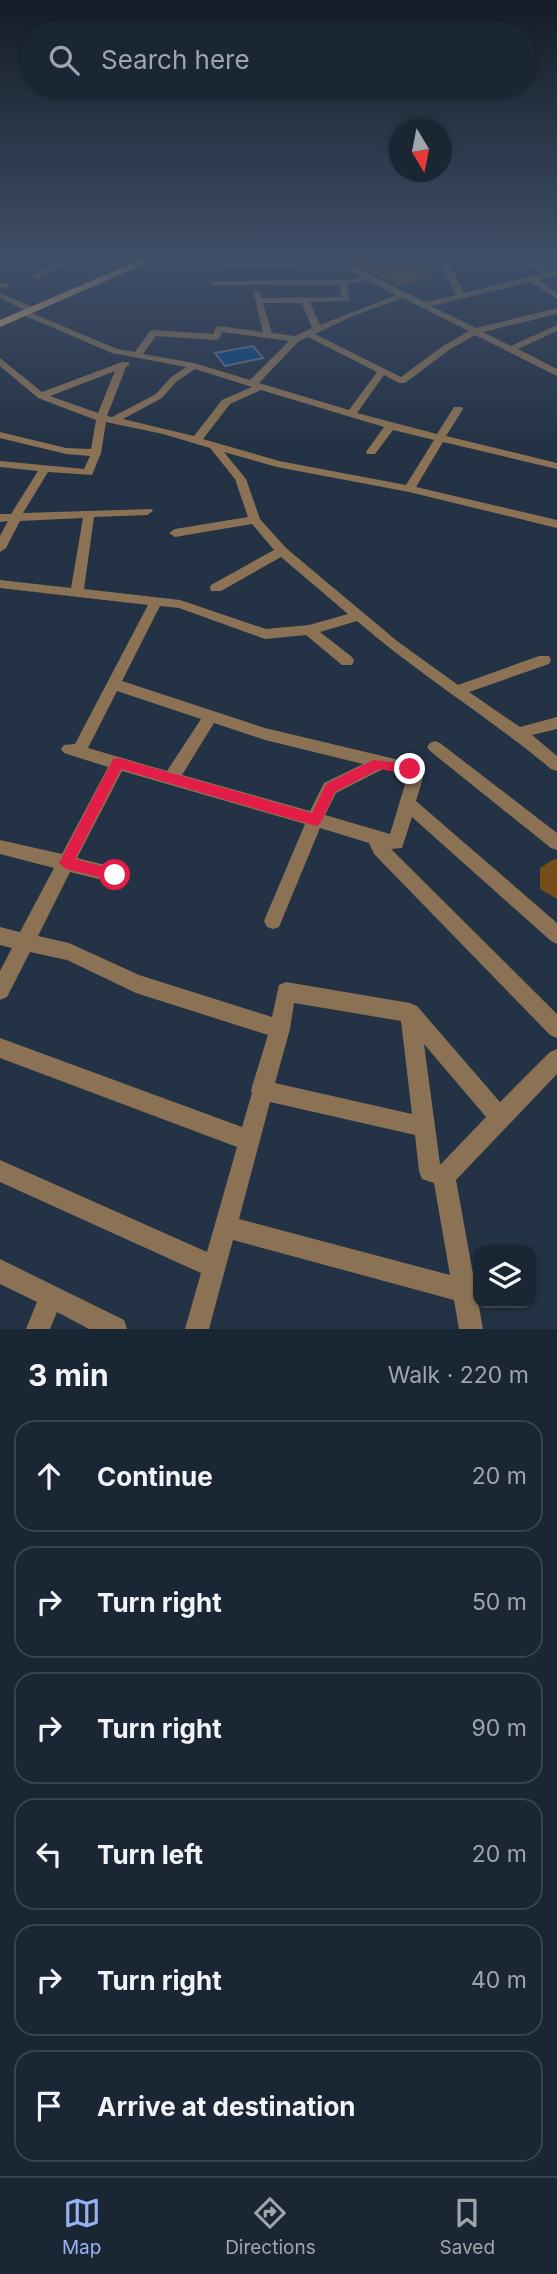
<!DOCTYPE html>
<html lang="en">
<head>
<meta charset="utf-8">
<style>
  body { margin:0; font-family:Inter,sans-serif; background:#242e3c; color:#f1f3f6 }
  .controls { position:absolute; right:21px; bottom:21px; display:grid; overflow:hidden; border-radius:14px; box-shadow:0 2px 5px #0004 }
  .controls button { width:63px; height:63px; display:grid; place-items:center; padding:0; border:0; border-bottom:2px solid #39434f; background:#1b2634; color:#f1f3f6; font:35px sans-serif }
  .compass { position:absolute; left:389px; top:119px; width:63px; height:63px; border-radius:50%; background:#1b2634; box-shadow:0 2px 5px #0004; rotate:170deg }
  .stop { position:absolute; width:21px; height:21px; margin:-16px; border:5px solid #e11d48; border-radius:50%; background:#fff }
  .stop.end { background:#e11d48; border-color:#fff; box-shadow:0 2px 7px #0008 }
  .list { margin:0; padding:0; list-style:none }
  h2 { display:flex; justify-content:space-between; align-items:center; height:91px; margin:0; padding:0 28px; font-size:30px }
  h2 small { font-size:23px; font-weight:400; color:#a0a5ac }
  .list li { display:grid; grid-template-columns:46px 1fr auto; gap:21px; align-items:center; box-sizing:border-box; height:112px; margin:0 14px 14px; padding:0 14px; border:2px solid #39434f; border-radius:21px }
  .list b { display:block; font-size:26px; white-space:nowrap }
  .list em { font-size:23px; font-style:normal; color:#a0a5ac }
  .icon { flex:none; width:38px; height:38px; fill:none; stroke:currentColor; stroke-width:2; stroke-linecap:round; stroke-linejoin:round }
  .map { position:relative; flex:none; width:557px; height:1329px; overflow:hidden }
  .search { position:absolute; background:#1b2634; box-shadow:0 2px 5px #0004; left:21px; right:21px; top:21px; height:77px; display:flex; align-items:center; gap:18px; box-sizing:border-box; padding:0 24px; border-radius:38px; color:#a0a5ac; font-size:26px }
  .sheet { height:847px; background:#1b2634 }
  nav { display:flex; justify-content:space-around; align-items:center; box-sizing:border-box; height:98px; border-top:2px solid #39434f; background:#1b2634; font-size:19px; color:#a0a5ac }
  nav a { display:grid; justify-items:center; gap:4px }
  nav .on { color:#95b2f1 }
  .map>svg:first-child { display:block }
  .green { fill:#744d18 }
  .building { fill:#074482; stroke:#637488; stroke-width:2 }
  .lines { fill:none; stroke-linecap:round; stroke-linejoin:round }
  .minor { fill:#8b7254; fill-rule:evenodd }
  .major { fill:#e5b172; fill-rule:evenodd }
  .route { fill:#e11d48 }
</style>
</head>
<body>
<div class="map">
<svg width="557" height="1329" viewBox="0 0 557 1329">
  <rect width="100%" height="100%" fill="#243245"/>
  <g class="green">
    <path d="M367,259h48l17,18 -34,8 -47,-23z"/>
    <path d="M554,859l3,1v39l-17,-10v-21z"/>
  </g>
  <path class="building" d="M253,346l10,12 -38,8 -10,-13z"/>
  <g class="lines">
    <g class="minor">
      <path d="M65,259h11l-39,20 -7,-2z"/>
      <path d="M329,259h10l86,43 31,-7 -17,-36h8l17,34 78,-19 -21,-15h9l20,13 7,-1v4l-18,5 18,13v6l-26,-17 -100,24 45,22 81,-20v6l-74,18 28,14 46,-21v6l-39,18 39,20v7l-82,-41 -26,15 -44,33h-6l-15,-8 -27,38 80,21 17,-27h8l1,2 -17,27 111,27v6l-114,-27 -27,45 141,33v8l-148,-36 -132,-25 -53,-15 22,27 14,40 26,29 111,93 61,44 81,-29h10l2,4 -2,4 -80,28 51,35 37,-10v12l-25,6 25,21v15l-6,-2c-62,-52 -132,-94 -194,-148l-37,11 32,25 2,4 -2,4h-10l-36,-30 -41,4 -86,-31 -19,-2 -38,75 143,47 151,36 7,14 -7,23 141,122v21l-6,-3 -139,-124 -10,31 -11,1 166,165v24l-7,-3 -176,-181 -5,-11 -49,-15 -41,99 -6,2 -6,-2 -3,-6 41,-97 -183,-53 -45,87 44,11 3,6 -3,6 -6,2 -45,-11 -32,64 31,7 70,32 133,42 7,-32 7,-3 124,21 7,3 83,96 50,-50 7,-3v25l-101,106 27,149h-24l-5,-29 -221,-60 -24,89h-24l16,-56 -201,-91v-22l207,92 30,-105 -237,-89v-20l242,89 10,-34 -1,-3 17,-55 -132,-42 -69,-33 -37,-8 -23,45 -7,3v-29l12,-23 -12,-3v-18l20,5 34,-64 -54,-14v-14l62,14 46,-87 -44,-14 -3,-4 3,-4 11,-1 73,-139 -148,-17v-8l71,8 12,-70 -63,3 -14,27 -6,4v-16l8,-15 -8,1v-8h11l27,-43 -38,-4v-6l84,8 6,-13 -24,-2 -66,-16v-6l66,16 25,1 5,-29 -58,-22 -38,-32v-8l42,34 80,-30h6l2,2 -4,3 -19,49 5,1 44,-23 14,-16 16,-11 -74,-14 -89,-38v-4h3l-26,-13v-5l35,15 1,2 -4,3 85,36 18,3 15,-21 3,-1 60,4 3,-7 3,-1 44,6 -10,-41h6l3,7 80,-1 -3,-12h-125l-4,-2 4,-2 137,-1 10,-4zM367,280l29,15 -76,30 -10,-23 40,-1 -3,-17zM403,298l66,33 -26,15 -42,31 -86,-43 38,-18zM263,303h39l10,25 -17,8 -23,-3zM222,332l67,9 -39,39 -56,-17 -51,-9 13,-18 60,4 3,-1zM308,337l69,35 -28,38 -90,-27 40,-42zM195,369l57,18 -30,13 -28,36 -71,-17 39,-21 14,-16zM115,371l-17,42 -48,-17zM261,390l123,37 -18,25 1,2h8l18,-24 41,10 -28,45 -127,-24 -76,-22 27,-35zM106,422l57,12 47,14 25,31 13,38 -73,12 -6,4 6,4 77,-13 22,26 -63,35 -1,3 1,3h10l60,-34 67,57 -39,11 -43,4 -86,-29 -96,-11 10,-72 53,-2 6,-4 -2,-2 -128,4 25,-41 44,3 9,-22zM117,691l84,28 -34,52 -79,-23zM214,723l51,17 98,24 -39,19 -14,28 -128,-36zM383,769l22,5 2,4 -17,56 -65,-19 11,-22zM294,1003l107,18 11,93 -137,-31 15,-54zM424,1044l62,73 -45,47h-1zM270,1102l145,33 4,36 3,8 12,4 16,92 -211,-56z"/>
      <path d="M481,259h9l2,2 -4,2z"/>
      <path d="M227,263h71l4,2 -4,2h-74v-4z"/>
      <path d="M0,283l8,1 1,2 -4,2 -5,-1z"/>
      <path d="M435,741l5,2 117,90v17l-6,-2 -121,-97 -3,-4 3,-4z"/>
      <path d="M0,1259l124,61 3,9h-38l-32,-17 -7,17h-24l11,-27 -37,-18z"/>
    </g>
    <path class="major" d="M142,259h14l-156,68v-7z"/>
  </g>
  <linearGradient id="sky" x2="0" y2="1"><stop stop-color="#141c26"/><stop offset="0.58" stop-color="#3f4f68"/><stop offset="1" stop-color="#3f4f68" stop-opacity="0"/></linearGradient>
  <rect width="557" height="445" fill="url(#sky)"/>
  <path class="route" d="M118,758l194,55 14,-29 47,-24 37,4 6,5 -6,5 -31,-5 -44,23 -15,32 -4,2 -195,-57 -46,90 45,12v8l-5,2 -49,-12 -7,-6 54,-104z"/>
</svg>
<div class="controls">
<button><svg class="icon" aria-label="layers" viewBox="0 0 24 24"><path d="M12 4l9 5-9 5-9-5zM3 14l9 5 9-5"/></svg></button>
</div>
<svg class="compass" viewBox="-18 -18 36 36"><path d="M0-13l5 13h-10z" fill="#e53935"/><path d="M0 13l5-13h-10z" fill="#a0a5ac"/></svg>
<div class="stop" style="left:115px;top:875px"></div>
<div class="stop end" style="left:410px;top:769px"></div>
<div class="search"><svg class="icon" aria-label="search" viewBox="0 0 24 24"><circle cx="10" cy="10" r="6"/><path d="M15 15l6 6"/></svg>Search here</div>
</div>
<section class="sheet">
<h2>3 min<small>Walk · 220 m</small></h2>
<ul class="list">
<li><svg class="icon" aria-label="ahead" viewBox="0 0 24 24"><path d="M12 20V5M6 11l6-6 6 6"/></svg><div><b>Continue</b></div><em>20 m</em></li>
<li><svg class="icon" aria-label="right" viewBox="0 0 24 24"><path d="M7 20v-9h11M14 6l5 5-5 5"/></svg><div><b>Turn right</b></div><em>50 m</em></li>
<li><svg class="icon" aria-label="right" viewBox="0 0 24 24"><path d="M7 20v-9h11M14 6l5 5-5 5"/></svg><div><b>Turn right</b></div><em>90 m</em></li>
<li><svg class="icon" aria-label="left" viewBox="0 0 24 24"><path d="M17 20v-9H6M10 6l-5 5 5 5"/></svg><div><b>Turn left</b></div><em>20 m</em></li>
<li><svg class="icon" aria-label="right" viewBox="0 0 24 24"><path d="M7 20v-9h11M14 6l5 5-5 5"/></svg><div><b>Turn right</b></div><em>40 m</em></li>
<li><svg class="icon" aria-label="arrive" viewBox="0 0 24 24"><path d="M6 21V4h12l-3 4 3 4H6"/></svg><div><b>Arrive at destination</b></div></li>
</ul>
</section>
<nav>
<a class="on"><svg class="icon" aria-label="map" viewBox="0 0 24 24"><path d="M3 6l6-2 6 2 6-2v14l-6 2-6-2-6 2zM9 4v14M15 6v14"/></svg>Map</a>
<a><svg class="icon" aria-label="directions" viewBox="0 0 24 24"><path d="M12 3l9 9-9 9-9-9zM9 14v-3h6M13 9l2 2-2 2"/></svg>Directions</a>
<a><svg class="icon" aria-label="saved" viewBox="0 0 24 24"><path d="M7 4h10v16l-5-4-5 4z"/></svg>Saved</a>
</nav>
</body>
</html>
